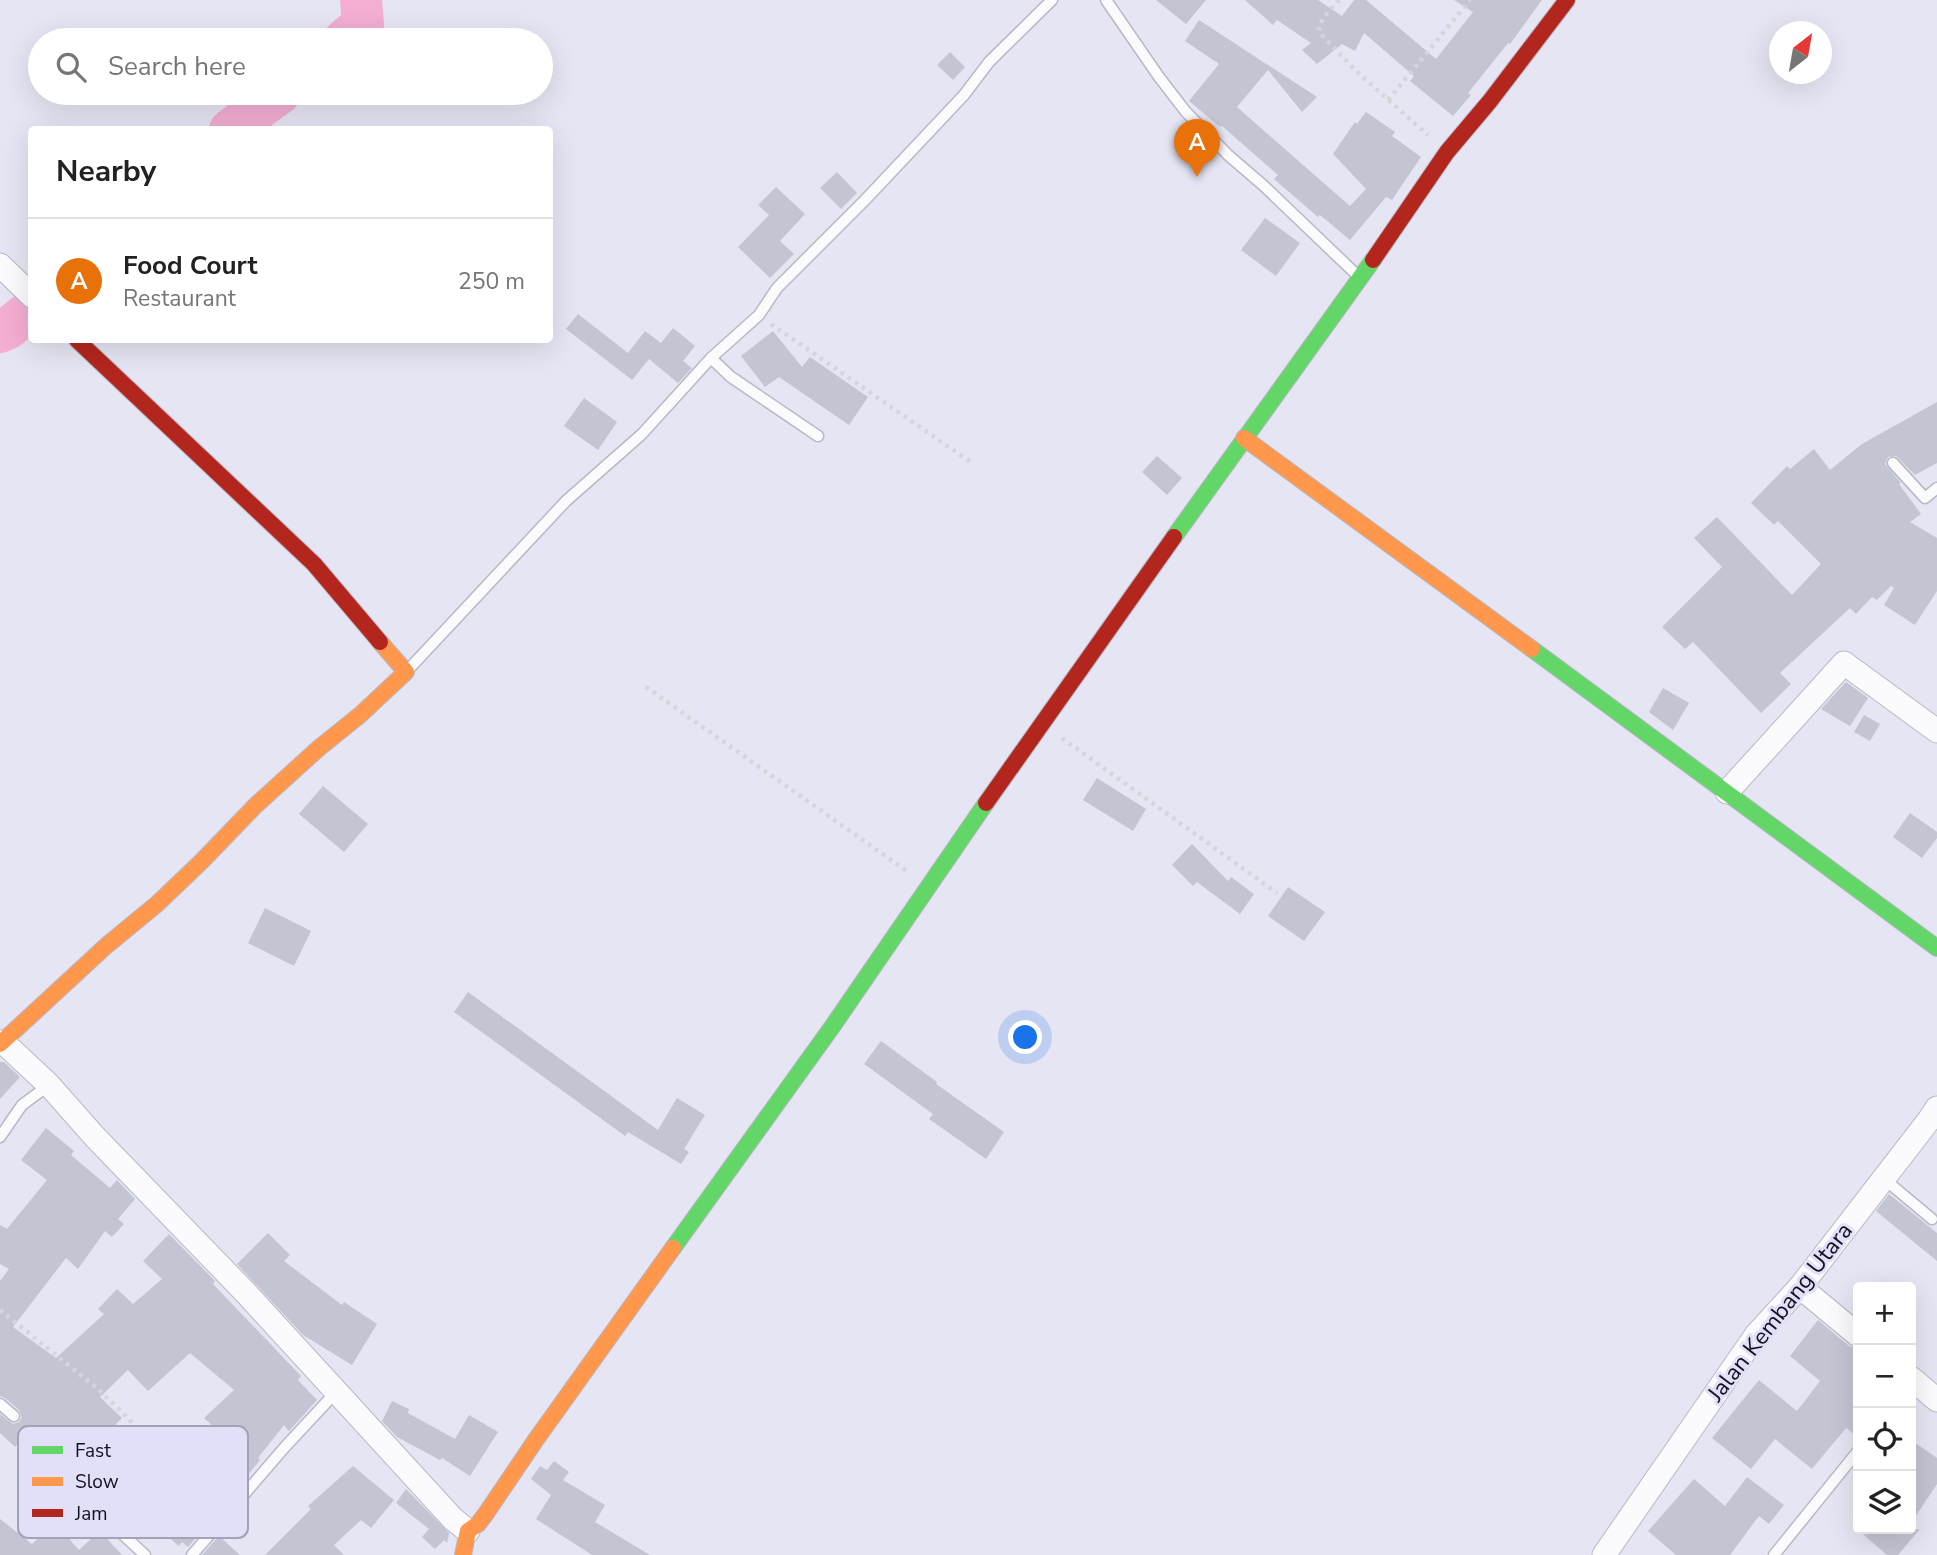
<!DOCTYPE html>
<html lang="en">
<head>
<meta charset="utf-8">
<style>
  body { margin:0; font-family:"Nunito Sans",sans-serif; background:#f2f2f2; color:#222 }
  .controls { position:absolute; right:21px; bottom:21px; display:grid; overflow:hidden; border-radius:7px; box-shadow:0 7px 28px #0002 }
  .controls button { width:63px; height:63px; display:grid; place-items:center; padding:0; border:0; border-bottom:2px solid #e0e0e0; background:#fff; color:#222; font:35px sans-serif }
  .compass { position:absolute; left:1769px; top:21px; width:63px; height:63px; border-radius:50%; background:#fff; box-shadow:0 7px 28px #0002; rotate:31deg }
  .you { position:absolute; left:1026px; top:1038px; width:24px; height:24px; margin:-18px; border:5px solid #fff; border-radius:50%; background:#1a73e8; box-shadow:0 0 0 10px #1a73e833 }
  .badge { display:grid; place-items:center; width:46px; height:46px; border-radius:50%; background:#d93025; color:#fff; font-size:23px; font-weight:700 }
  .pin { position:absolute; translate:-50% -58px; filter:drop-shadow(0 2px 4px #0008) }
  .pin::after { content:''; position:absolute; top:37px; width:24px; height:21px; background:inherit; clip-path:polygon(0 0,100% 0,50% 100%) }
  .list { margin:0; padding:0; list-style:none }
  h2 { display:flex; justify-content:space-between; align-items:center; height:91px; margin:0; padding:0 28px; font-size:30px }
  h2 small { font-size:23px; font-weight:400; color:#767676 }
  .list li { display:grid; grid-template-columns:46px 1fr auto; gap:21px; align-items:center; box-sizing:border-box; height:126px; padding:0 28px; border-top:2px solid #e0e0e0 }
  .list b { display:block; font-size:26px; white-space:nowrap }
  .list p { margin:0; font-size:23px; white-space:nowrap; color:#767676 }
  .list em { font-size:23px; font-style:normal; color:#767676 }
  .icon { flex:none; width:38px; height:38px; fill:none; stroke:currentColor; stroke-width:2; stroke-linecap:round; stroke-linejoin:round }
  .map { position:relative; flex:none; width:1937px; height:1555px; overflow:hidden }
  .search { position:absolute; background:#fff; box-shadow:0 7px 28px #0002; left:28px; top:28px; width:525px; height:77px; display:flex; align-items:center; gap:18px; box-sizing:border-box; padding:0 24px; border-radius:38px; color:#767676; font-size:26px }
  .panel { position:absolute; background:#fff; box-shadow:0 7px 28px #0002; left:28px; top:126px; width:525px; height:217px; border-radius:7px }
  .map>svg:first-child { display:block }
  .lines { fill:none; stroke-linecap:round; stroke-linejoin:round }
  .river { stroke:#f3aed2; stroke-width:42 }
  .building { fill:#c3c5d3 }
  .lane-casing { stroke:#b9b8c5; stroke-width:13 }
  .street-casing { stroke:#b9b8c5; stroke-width:25 }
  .fast-casing { stroke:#b9b8c5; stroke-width:18 }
  .slow-casing { stroke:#b9b8c5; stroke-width:18 }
  .jam-casing { stroke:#b9b8c5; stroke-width:18 }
  .path { stroke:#d6d5da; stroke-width:4.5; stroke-dasharray:3.5 5; stroke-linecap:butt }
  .lane { stroke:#fbfbfd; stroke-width:10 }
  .street { stroke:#fbfbfd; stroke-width:23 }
  .fast { stroke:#63d668; stroke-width:16 }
  .slow { stroke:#ff974d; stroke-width:16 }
  .jam { stroke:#b3261e; stroke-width:16 }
  .labels { text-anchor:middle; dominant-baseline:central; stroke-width:6; stroke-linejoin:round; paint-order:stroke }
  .street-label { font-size:23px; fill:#13111f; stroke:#e2dff9 }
  .key { fill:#e2dff9; stroke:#a4a1b8; stroke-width:2 }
  .key-label { font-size:19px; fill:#13111f }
</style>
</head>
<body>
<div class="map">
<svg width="1937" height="1555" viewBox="0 0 1937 1555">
  <rect width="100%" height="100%" fill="#e6e5f3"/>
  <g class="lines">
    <g class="river">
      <path d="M344,40l19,-16 -2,-24"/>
      <path d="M230,130l50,-37"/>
      <path d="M0,332l7,-3 25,-20"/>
    </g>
  </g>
  <g class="building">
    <path d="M1156,0h50l-20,24z"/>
    <path d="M1245,0h73l24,16 12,-16h12l70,59 37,-47 -19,-12h88l-32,44 -2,-1 -40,50 3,2 -18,21 -43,-35 4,-5 -50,-43 -9,18 -13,-7 -25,20 -15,-14 9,-7 -34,-23 -4,5z"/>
    <path d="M1199,20l118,77 -15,15 -34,-42 -31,37 113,99 16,-17 -33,-35 22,-32 2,2 9,-12 29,20 -3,4 29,21 -29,43 -6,-3 -36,43 -30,-25 -2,2 -44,-38 4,-4 -56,-49 -2,1 -31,-26 30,-37 -34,-23z"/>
    <path d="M950,52l15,15 -12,13 -16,-15z"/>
    <path d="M837,172l20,21 -16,16 -21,-21z"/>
    <path d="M776,187l29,27 -25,27 14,13 -24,24 -32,-31 31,-32 -11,-10z"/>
    <path d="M1265,218l35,25 -24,33 -35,-26z"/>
    <path d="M578,314l50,39 17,-22 16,12 12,-15 22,18 -12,15 9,7 -14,15 -29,-24 -17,21 -66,-51z"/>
    <path d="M773,331l29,36 8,-10 58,40 -19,28 -70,-48 -14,10 -24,-31z"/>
    <path d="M584,398l33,24 -19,28 -34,-24z"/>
    <path d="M1937,402v61l-22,12 -19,-19 -8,1 -3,7 16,19 -2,1 22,30 -11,8 27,16v53l-22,34 -31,-20 10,-17 -3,-2 -14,14 -5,-3 -16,17 -6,-6 -70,65 11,11 -30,29 -68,-71 -8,7 -23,-22 60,-60 -28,-29 23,-21 75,78 29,-31 -43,-43 -4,4 -23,-22 36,-37 3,3 24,-20 16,21 32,-26z"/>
    <path d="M1157,456l25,22 -15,17 -25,-23z"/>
    <path d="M1846,682l22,16 -18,28 -29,-17z"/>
    <path d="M1663,688l26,15 -16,27 -24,-18z"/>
    <path d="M1864,715l16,9 -10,17 -16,-9z"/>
    <path d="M1097,778l49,31 -13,22 -50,-31z"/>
    <path d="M323,786l45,38 -24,28 -45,-38z"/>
    <path d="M1910,813l27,19v6l-15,20 -29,-21z"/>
    <path d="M1192,844l36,37 3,-4 23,17 -14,20 -43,-32 -4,4 -21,-21z"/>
    <path d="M1288,887l37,25 -21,29 -36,-25z"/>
    <path d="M265,908l46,23 -17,35 -46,-23z"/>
    <path d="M468,992l190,138 19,-32 28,17 -21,34 5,3 -8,12 -53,-32 -3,4 -171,-124z"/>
    <path d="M881,1041l56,41 -1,2 68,48 -18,27 -57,-40 4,-5 -69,-50z"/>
    <path d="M0,1062h4l16,15 -20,22z"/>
    <path d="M46,1128l28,23 -3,4 39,33 7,-8 18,19 -17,20 6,5 -12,13 -7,-6 -27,38 -12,-11 -53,69 43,31 48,-44 -6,-5 19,-20 16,15 29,-25 -19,-18 26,-27 46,47 -2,3 88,92 -3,4 19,20 -28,31 -5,-6 -26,33 2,2 -12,15 -7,-6 -41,47 7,9 -19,22 -6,-5 -3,4 -20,-17 7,-10 -9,-7 33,-40 1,1 26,-43 -13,-12 30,-28 -44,-37 -42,38 -20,-21 -28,27 22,21 -8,8 37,32 -8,4 -18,21 -7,-5 -25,33 -49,-37 17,-22 -26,-26 -20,21 -15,-14v-19l13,10 6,-2 3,-5 -3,-7 -14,-12 -5,-2v-115l9,-12 -9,-5v-39l7,4 40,-49 -26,-20z"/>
    <path d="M1889,1194l48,39v28l-61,-50z"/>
    <path d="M268,1233l22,22 -6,6 58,44 2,-3 33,22 -25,41 -49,-30 -66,-71z"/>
    <path d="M1818,1320l31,26 9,3v88l-12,-9 -34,41 -37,-30 -24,30 -39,-31 47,-58 38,31 23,-30 -30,-25z"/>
    <path d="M392,1401l17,8 -1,4 47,26 14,-24 29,17 -28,44 -28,-18 -2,2 -43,-23 -15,-16z"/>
    <path d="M1911,1440l26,18v26l-26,39z"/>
    <path d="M554,1461l15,11 -6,8 42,25 -10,17 55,33h-58l-56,-36 15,-24 -20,-16 9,-13 7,4z"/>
    <path d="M353,1466l41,34 -23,28 -10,-8 -27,25 10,10h-79l46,-46 -3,-3z"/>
    <path d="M1747,1477l37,28 -15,19 -10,-8 -29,39h-54l-28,-24 46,-52 31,27z"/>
    <path d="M406,1489l43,44 -2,10 -3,-3 -9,9 -13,-12 7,-8 -33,-26z"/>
    <path d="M0,1519l32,25 23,-21 24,27 21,-19 22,24h-122z"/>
    <path d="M1857,1529h63l-22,26h-11z"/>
    <path d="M219,1536l21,19h-38z"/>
  </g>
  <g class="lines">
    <g class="lane-casing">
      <g id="lane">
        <path d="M1106,0l53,77 27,35 42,43 36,31 94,90"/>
        <path d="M711,358l20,19 87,59"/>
        <path d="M1893,463l32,35 12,-10"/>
        <path d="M407,671l159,-170 76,-67 69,-76 48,-43 18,-27 88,-88 99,-105 25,-33 63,-62"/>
        <path d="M0,1137l22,-32 27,-20"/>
        <path d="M1883,1178l49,41"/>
        <path d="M0,1404l14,12"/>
        <path d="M145,1555l-26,-24 -7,-12 1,-9 36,-43"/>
        <path d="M192,1555l92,-107 52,-56"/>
        <path d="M1774,1555l84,-104"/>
      </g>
    </g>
    <g class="street-casing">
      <g id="street">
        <path d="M0,265l32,31"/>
        <path d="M1727,792l117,-129 93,68"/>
        <path d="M3,1042l46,43 46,52 151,156 207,226 15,12"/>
        <path d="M1800,1287l58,48"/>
        <path d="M1911,1378l26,22"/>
        <path d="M1604,1555l152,-220 44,-48 129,-167 8,-12"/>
      </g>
    </g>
    <g class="fast-casing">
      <g id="fast">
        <path d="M1174,537l199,-277"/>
        <path d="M1532,649l405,299"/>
        <path d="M673,1248l159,-221 154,-224"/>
      </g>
    </g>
    <g class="slow-casing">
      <g id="slow">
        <path d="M1244,438l288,211"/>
        <path d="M0,1044l106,-98 51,-42 45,-43 54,-56 63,-57 41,-33 46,-43 -26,-30"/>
        <path d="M463,1555l5,-24 10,-7 7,-9 50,-74 138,-193"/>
      </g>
    </g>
    <g class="jam-casing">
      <g id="jam">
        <path d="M1373,260l74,-108 43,-51 77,-101"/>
        <path d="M77,340l237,224 66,78"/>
        <path d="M986,803l188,-266"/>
      </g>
    </g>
    <g class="path">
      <path d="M1339,0c-7,9 -21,20 -20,32l37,39 72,64"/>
      <path d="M1388,100l82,-100"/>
      <path d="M771,324l201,139"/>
      <path d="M646,687l262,185"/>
      <path d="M1062,738l215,155"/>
      <path d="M0,1310l98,79 28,27 31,36"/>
    </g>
    <use href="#lane" class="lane"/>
    <use href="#street" class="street"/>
    <use href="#fast" class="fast"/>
    <use href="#slow" class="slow"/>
    <use href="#jam" class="jam"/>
  </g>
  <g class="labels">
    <g class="street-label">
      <text transform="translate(1780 1312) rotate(-52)">Jalan Kembang Utara</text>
    </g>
  </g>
  <rect x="18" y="1426" width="230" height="112" rx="10" class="key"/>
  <rect x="32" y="1446" width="31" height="8" fill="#63d668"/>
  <rect x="32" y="1477" width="31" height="9" fill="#ff974d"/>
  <rect x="32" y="1509" width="31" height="8" fill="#b3261e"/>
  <g class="key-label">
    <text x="75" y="1457">Fast</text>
    <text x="75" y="1488">Slow</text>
    <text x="75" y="1520">Jam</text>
  </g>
</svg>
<div class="controls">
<button>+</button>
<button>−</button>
<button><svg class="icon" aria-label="locate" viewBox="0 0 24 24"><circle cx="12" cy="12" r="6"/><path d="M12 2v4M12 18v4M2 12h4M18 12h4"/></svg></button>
<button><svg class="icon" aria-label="layers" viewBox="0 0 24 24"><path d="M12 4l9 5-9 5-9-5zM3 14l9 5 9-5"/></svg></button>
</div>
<svg class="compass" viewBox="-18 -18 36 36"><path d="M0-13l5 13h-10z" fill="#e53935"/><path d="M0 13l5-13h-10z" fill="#767676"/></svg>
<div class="you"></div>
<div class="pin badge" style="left:1197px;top:177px;background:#e8710a">A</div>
<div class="search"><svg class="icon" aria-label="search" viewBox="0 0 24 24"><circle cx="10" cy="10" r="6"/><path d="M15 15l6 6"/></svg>Search here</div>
<section class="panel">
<h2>Nearby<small></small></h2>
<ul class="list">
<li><span class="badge" style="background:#e8710a">A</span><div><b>Food Court</b><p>Restaurant</p></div><em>250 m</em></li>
</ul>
</section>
</div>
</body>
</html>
